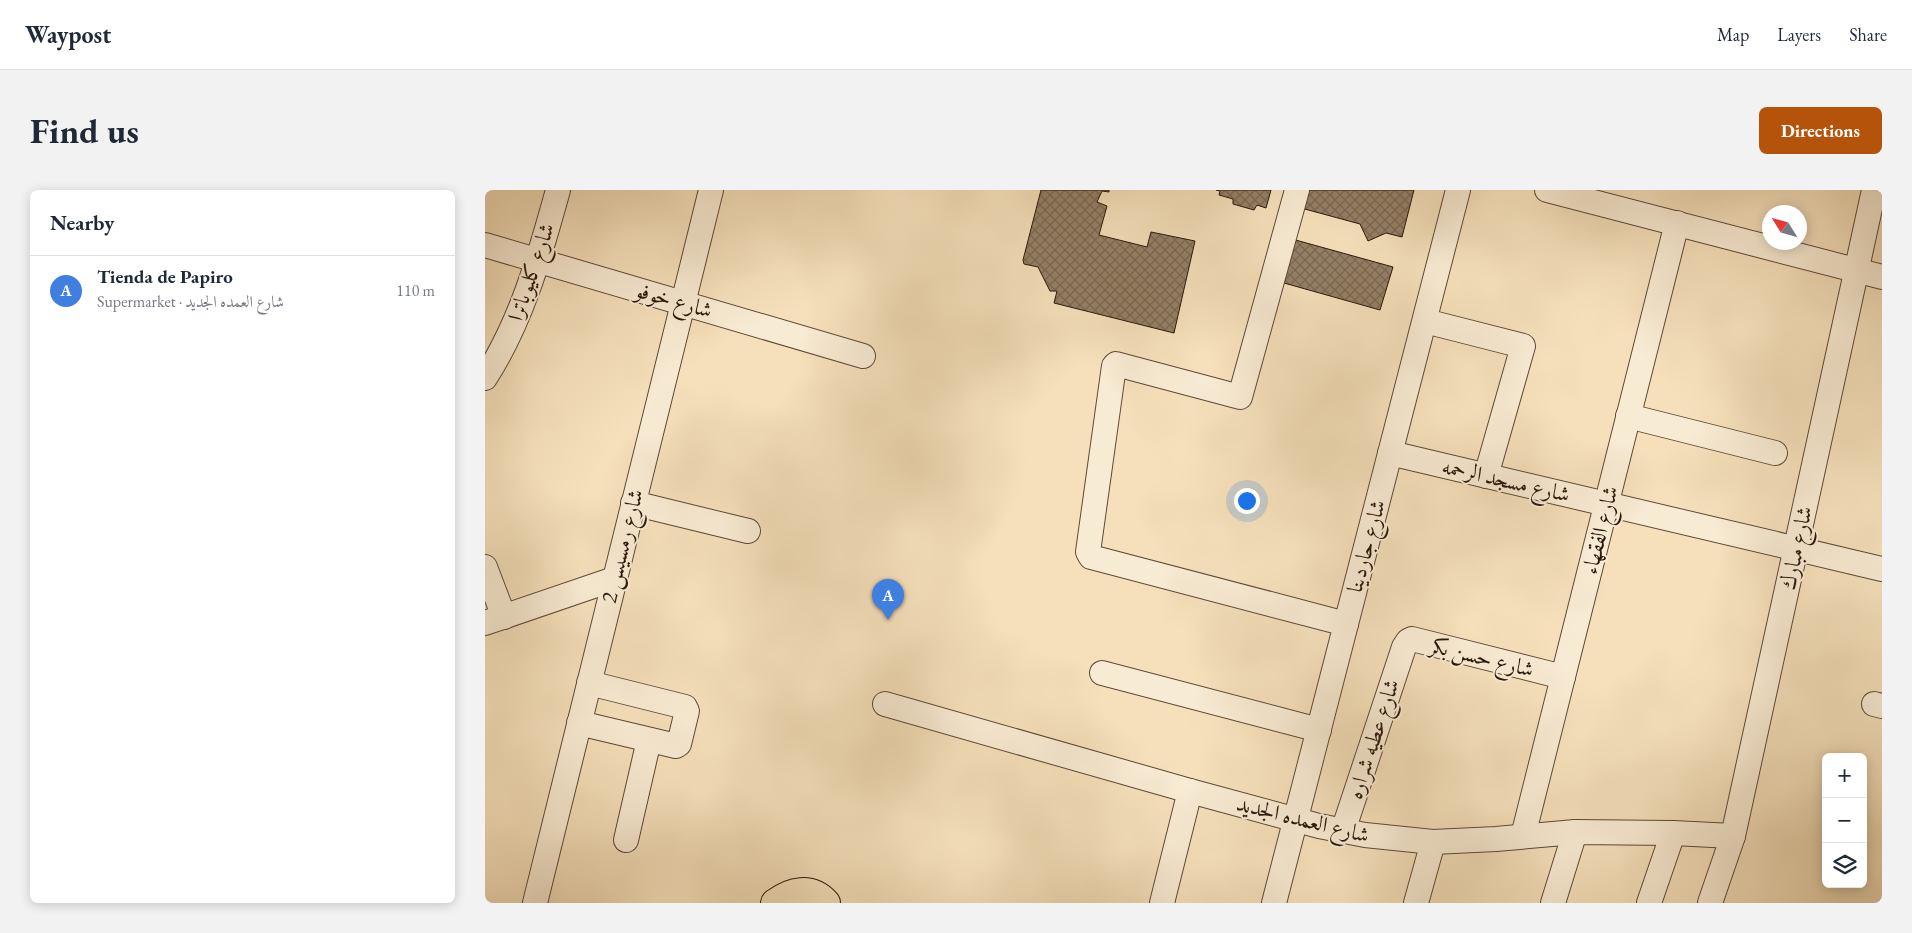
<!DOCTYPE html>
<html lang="en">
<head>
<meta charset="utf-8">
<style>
  body { margin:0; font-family:"EB Garamond",Amiri,serif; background:#f2f2f3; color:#1f2937 }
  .controls { position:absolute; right:15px; bottom:15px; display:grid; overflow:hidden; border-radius:8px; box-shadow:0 2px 12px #0003 }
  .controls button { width:45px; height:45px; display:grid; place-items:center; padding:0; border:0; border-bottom:1px solid #e0e1e3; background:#fff; color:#1f2937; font:25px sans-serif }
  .compass { position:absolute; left:1277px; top:15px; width:45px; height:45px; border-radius:50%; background:#fff; box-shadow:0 2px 12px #0003; rotate:307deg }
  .you { position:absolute; left:761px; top:310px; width:18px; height:18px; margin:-12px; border:4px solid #fff; border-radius:50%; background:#1a73e8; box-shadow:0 0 0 8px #1a73e833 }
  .badge { display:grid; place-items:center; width:32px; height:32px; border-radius:50%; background:#b45309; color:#fff; font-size:16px; font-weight:700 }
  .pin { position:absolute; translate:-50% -41px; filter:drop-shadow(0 1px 2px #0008) }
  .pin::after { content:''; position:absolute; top:26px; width:18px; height:15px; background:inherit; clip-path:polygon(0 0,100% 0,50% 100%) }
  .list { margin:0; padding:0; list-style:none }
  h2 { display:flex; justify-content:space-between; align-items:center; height:65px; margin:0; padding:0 20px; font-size:21px }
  h2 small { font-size:16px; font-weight:400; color:#747a83 }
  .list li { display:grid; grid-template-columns:32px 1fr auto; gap:15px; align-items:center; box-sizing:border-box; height:70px; padding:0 20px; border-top:1px solid #e0e1e3 }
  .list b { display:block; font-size:19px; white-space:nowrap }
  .list p { margin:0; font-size:16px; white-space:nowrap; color:#747a83 }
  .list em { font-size:16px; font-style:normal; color:#747a83 }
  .icon { flex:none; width:28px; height:28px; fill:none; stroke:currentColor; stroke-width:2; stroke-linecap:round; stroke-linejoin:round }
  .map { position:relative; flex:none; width:1397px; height:713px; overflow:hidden; border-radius:8px }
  header { display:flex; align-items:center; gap:30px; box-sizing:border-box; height:70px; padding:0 25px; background:#fff; border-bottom:1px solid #e0e1e3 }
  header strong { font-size:24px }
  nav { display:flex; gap:28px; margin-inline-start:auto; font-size:18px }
  .intro { display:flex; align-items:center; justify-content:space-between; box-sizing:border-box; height:120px; padding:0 30px }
  h1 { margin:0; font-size:35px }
  .button { padding:12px 22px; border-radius:8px; background:#b45309; color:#fff; font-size:18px; font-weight:700 }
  main { display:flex; gap:30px; padding:0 30px }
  aside { flex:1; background:#fff; border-radius:8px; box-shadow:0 2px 12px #0003 }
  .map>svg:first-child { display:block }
  .building { fill:url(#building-cross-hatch); stroke:#2a170a }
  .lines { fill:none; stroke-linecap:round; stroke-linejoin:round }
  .minor-casing { stroke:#5d4936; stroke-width:26 }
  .major-casing { stroke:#2a170a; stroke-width:30 }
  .minor { stroke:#f8ebd3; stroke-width:24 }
  .major { stroke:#f5e0bb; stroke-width:28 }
  .labels { text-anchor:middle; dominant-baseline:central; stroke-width:4; stroke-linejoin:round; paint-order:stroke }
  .street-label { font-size:22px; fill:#2a170a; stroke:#f8ebd3 }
</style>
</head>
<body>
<header>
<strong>Waypost</strong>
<nav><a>Map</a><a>Layers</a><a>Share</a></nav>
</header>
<div class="intro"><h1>Find us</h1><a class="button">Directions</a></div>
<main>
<aside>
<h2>Nearby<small></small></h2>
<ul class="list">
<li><span class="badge" style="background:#3f7fe0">A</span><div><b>Tienda de Papiro</b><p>Supermarket · شارع العمده الجديد</p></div><em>110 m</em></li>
</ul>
</aside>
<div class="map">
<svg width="1397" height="713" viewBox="0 0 1397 713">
  <defs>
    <pattern id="building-cross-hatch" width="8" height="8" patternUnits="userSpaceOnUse" patternTransform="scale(1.25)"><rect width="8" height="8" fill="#948066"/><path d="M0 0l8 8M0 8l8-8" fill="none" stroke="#796852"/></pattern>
  </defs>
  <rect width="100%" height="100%" fill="#f5e0bb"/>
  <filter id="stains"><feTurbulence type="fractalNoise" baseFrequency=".004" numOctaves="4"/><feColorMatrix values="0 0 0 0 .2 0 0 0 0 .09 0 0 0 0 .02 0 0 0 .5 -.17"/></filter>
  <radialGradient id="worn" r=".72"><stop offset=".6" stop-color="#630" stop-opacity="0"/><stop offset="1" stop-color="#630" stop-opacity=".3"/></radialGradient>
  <g class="building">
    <path d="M556,0h68v2l-7,-1 -5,11 10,4 -8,29 48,12 4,-15 44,9 -21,92 -120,-30 3,-12h-7l-12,-24 -14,-3 -1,-4z"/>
    <path d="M731,0h55l-5,18 -9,-3 -3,5 -21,-6v-5l-14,-4 1,-4z"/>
    <path d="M821,0h108l-12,47 -16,-4 -18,8 -8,-17 -59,-16z"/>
    <path d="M807,49l101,28 -13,43 -96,-27z"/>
  </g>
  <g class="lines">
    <g class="minor-casing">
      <g id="minor">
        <path d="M812,0l-57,207 -124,-33 -2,2 -26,186 3,5 255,67"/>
        <path d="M1062,0l335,87"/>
        <path d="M0,55l378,111"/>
        <path d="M940,131l98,25 -37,130"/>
        <path d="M0,188c37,-57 55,-123 73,-188"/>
        <path d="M1143,226l147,37"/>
        <path d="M905,263l492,116"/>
        <path d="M148,313l115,28"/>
        <path d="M0,377l19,50"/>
        <path d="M0,433l129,-44"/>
        <path d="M617,483l217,57"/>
        <path d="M400,514l305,87 129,35 46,9 68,7 63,-3 79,-7 98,1 60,3"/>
        <path d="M1389,514l8,2"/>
        <path d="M94,533l97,23 3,-2 8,-33 -2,-4 -96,-24"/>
        <path d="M858,641l61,-184 4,-6 4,-2 151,38"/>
        <path d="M1038,646l154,-613"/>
        <path d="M141,650l23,-100"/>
        <path d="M50,713l176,-713"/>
        <path d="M677,713l28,-112"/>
        <path d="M789,713l184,-713"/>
        <path d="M931,713l17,-61"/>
        <path d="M1068,713l22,-71"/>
        <path d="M1164,713l24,-70"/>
        <path d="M1225,713l23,-67 141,-646"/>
      </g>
    </g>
    <g class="major-casing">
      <path id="major" d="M290,713c16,-12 36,-17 51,0"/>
    </g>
    <use href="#minor" class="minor"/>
    <use href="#major" class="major"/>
  </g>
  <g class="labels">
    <g class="street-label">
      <text transform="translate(46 82) rotate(-71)">شارع كليوباترا</text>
      <text transform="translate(189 110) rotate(16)">شارع خوفو</text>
      <text transform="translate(1021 290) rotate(13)">شارع مسجد الرحمه</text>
      <text transform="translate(1115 340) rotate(-76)">شارع الفقهاء</text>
      <text transform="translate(137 356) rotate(-76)">شارع رمسيس 2</text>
      <text transform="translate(881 356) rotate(-75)">شارع جاردينا</text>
      <text transform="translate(1311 358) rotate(-78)">شارع مبارك</text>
      <text transform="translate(997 467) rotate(14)">شارع حسن بكر</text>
      <text transform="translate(888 549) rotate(-72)">شارع عطيه شراره</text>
      <text transform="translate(818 629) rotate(14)">شارع العمده الجديد</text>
    </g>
  </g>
  <rect width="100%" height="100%" filter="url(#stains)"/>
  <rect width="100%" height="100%" fill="url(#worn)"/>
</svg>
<div class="controls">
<button>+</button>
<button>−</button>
<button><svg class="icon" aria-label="layers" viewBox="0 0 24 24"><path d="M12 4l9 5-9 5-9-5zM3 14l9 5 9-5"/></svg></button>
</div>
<svg class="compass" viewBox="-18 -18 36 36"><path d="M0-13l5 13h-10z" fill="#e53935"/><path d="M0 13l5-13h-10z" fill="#747a83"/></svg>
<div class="you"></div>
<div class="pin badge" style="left:403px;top:430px;background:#3f7fe0">A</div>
</div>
</main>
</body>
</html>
